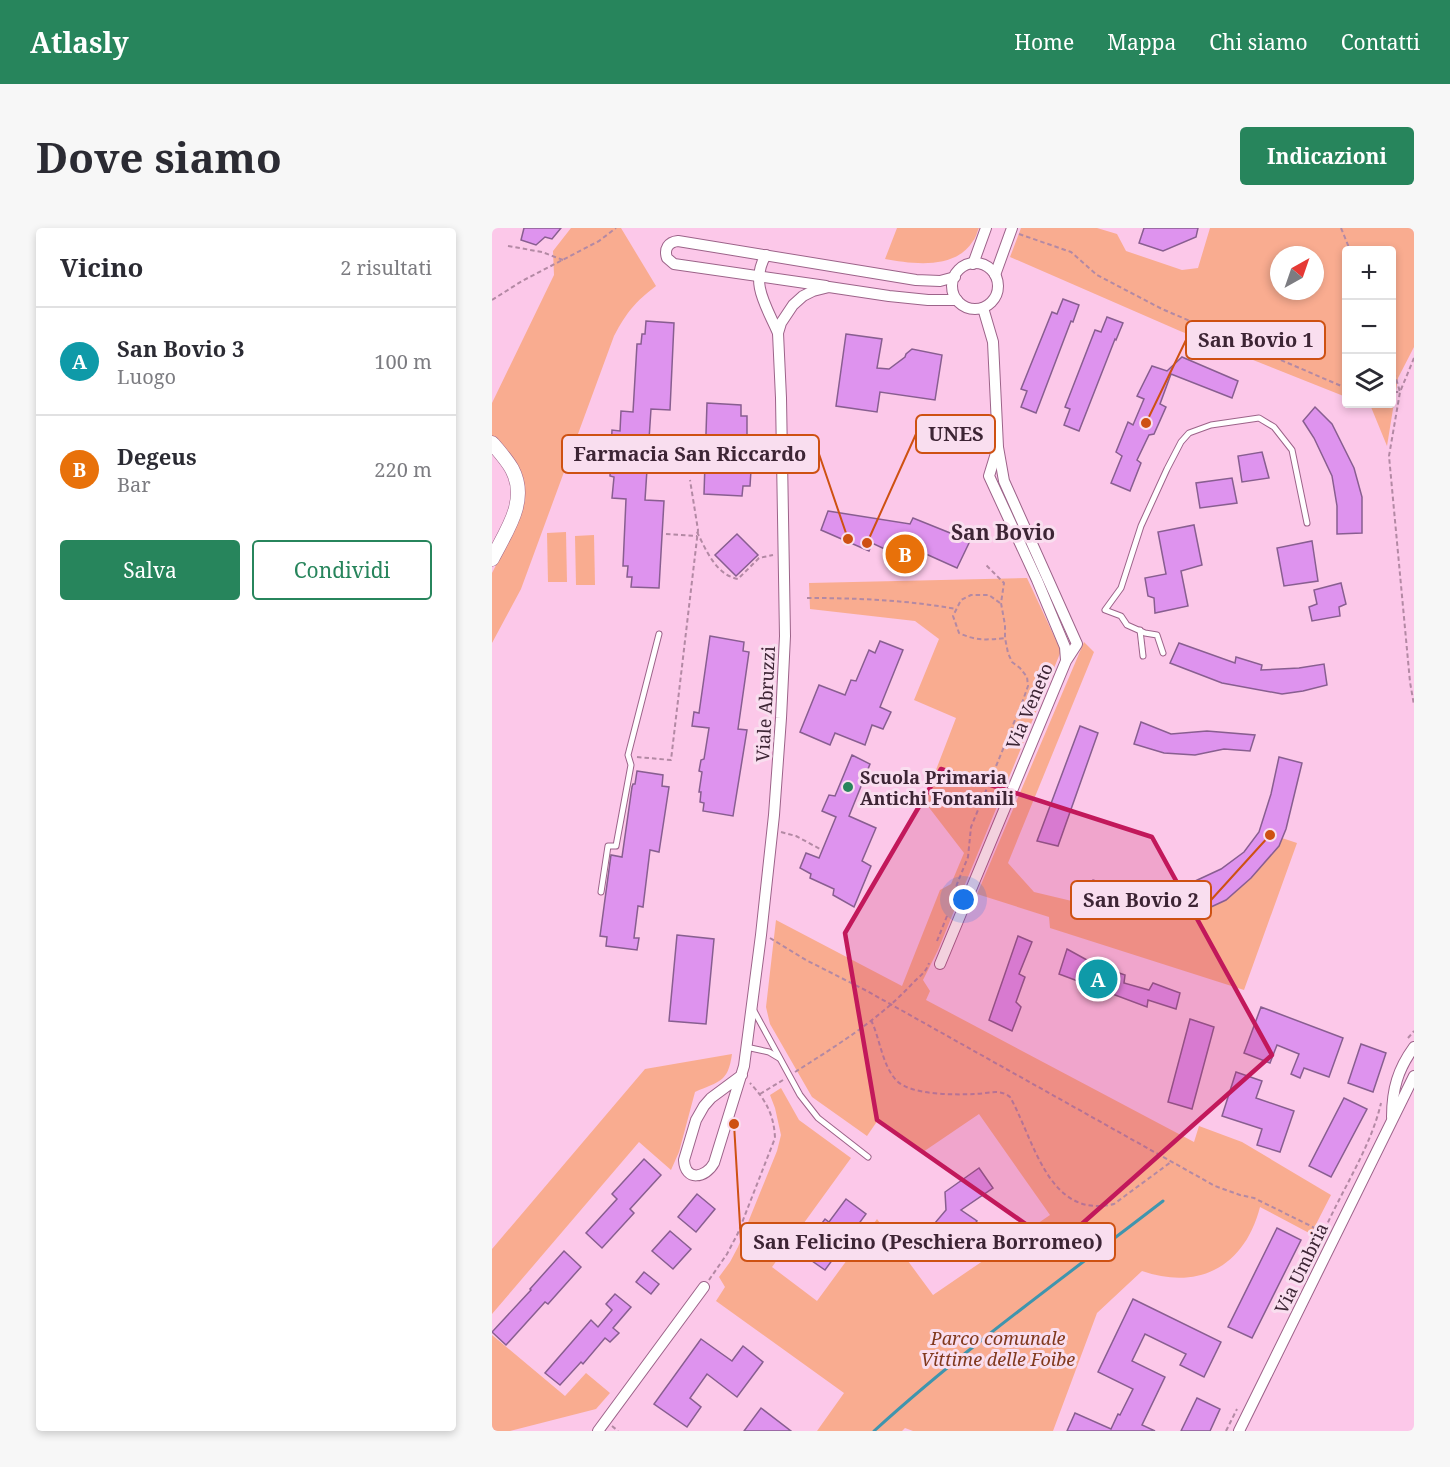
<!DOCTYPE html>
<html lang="it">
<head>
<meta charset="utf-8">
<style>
  body { margin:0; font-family:"Noto Serif",serif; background:#f7f7f7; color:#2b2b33 }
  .controls { position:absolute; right:18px; top:18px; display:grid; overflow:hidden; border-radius:6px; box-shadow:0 3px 9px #0003 }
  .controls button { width:54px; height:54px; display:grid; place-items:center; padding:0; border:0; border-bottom:2px solid #e1e1e2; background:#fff; color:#2b2b33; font:30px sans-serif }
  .compass { position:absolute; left:778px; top:18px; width:54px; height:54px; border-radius:50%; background:#fff; box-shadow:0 3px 9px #0003; rotate:40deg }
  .you { position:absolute; left:472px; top:672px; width:21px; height:21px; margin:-15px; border:4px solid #fff; border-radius:50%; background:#1a73e8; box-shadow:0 0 0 9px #1a73e833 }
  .badge { display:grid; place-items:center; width:39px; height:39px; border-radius:50%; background:#27855c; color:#fff; font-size:20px; font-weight:700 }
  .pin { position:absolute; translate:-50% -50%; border:3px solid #fff; box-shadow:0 2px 6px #0006 }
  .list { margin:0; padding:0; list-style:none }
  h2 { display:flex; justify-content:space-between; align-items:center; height:78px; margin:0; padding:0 24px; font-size:26px }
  h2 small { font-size:20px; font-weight:400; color:#7c7c81 }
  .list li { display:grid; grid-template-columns:39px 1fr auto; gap:18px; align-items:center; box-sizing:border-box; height:108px; padding:0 24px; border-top:2px solid #e1e1e2 }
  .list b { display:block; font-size:22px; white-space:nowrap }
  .list p { margin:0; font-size:20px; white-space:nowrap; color:#7c7c81 }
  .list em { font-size:20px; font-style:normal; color:#7c7c81 }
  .actions { display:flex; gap:12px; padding:18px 24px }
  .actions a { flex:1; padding:14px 0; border:2px solid #27855c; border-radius:6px; text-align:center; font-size:21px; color:#27855c }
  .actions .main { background:#27855c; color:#fff }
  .icon { flex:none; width:33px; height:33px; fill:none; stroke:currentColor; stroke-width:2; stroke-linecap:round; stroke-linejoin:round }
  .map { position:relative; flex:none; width:922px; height:1203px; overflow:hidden; border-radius:6px }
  header { display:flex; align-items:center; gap:36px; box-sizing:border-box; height:84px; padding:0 30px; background:#27855c; color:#fff }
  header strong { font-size:28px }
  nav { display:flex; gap:33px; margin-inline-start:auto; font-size:21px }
  .intro { display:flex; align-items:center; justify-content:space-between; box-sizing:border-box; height:144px; padding:0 36px }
  h1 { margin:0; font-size:42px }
  .button { padding:15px 27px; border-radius:6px; background:#27855c; color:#fff; font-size:21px; font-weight:700 }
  main { display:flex; gap:36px; padding:0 36px }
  aside { flex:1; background:#fff; border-radius:6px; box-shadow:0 3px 9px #0003 }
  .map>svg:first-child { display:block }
  .green { fill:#f9ac90; fill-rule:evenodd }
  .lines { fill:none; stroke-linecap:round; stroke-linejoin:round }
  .stream { stroke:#3f95ae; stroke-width:3 }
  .building { fill:#de93ee; stroke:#885e90; stroke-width:1.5 }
  .service-casing { stroke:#9c6389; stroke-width:7 }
  .minor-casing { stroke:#9c6389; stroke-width:12 }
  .tertiary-casing { stroke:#9c6389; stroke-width:15 }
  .path { stroke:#b389a4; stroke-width:2; stroke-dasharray:4.5 3; stroke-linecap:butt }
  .service { stroke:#fff; stroke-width:5 }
  .minor { stroke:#fff; stroke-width:10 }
  .tertiary { stroke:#fff; stroke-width:14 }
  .marked { fill:#c2185b; fill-opacity:0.2; stroke:#c2185b; stroke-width:4.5; stroke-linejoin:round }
  .poi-dot { fill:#27855c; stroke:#f9deef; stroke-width:2 }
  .labels { text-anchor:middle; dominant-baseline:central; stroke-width:6; stroke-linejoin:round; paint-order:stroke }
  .street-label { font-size:18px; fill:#3d2535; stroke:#f9deef }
  .poi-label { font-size:18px; font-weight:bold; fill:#3d2535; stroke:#f9deef; text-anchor:start }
  .park-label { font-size:18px; font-style:italic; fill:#81391d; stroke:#f9deef }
  .quarter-label { font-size:21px; font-weight:bold; fill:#3d2535; stroke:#f9deef }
  .leader { fill:none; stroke:#ce5112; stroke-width:2 }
  .callout-dot { fill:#ce5112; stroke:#f9deef; stroke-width:2 }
  .callout { fill:#f9deef; stroke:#ce5112; stroke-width:2 }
  .callout-label { font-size:20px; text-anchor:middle; font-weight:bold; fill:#3d2535 }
</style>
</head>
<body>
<header>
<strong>Atlasly</strong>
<nav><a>Home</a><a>Mappa</a><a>Chi siamo</a><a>Contatti</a></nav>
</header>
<div class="intro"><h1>Dove siamo</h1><a class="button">Indicazioni</a></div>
<main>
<aside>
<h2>Vicino<small>2 risultati</small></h2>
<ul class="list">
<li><span class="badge" style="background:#0f9aa8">A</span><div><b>San Bovio 3</b><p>Luogo</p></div><em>100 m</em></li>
<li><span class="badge" style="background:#e8710a">B</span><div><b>Degeus</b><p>Bar</p></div><em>220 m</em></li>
</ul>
<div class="actions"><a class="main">Salva</a><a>Condividi</a></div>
</aside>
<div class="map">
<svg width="922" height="1203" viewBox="0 0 922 1203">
  <rect width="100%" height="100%" fill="#fcc8e9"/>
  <g class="green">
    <path d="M79,0h50l35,58c-21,16 -29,26 -42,50l-93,253 -29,54v-70l26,-51 7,-22 -2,-23 -5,-10 -26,-31v-33l62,-128 -1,-24z"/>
    <path d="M405,0h82c-2,4 -3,10 -6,13 -18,29 -60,23 -88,18z"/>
    <path d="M529,0h76l20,6 9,17 56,19 16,-2 12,-40h204v119l-16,31 -11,68 -16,-39 -8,-3h29v-154h-46v147l-166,-66 -170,-74zM787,27h36v36h-36z"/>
    <path d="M74,304l1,50h-19l-1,-49z"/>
    <path d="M102,307l1,50h-19l-1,-49z"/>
    <path d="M535,350l34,73 -123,299 -15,30 7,11 -4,9 268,142 5,-16 43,16 89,53 -20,39 -51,-27c-15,59 -61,84 -118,64l-45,42 -44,118h-140l-8,-3 -3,3h-85l27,-38 -128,-92 9,-14 -6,-10 11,-15 8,-15 39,-96 4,-16 -6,-27 -5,-13 11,-7 18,32 52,38 -79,109 45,34 60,-82 56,76 117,-80 -71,-101 -56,38 -45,-32 -11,16 -55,-39 -42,-73 -4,-17 10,-87 126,66 38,-96 11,-6 13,-31 -40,-52 32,-83 -42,-18 25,-61 -24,-18 -105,-12 -1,-26z"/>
    <path d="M592,414l10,10 -86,211 26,29 42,10 80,15 37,-3 18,-7 15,-7 25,-22 31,-40 15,5 -53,147 -194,-62 -1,-11 -72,-23z"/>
    <path d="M240,826c-4,29 -13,27 -37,38l-16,60 -8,18 -32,-28 -147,172v-65l153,-180z"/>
    <path d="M0,1107l73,61 21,-23 24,20 -14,16 -86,22h-18z"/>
  </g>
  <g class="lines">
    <path class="stream" d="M382,1203c91,-83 192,-155 289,-230"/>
  </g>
  <g class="building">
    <path d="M32,0h37l-9,11 -7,-2 -9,8 -15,-5z"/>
    <path d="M652,0h54l-2,9 -33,14 -24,-8z"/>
    <path d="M571,71l16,6 -6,17 -2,-1 -35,92 -15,-6 6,-16 -6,-2 31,-77 5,2z"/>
    <path d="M615,89l16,6 -7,17 -1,-1 -36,92 -15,-6 6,-16 -5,-2 30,-77 6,2z"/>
    <path d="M154,93l28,2 -4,87 -19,-1 -6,91 19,1 -5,87 -28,-1 1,-10h-5l1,-11h-5l3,-67 -14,-1 2,-21 -4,-1 2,-46 8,1 1,-20 12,1 4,-68h4l1,-10h3z"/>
    <path d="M354,106l36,5 -5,29 12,1 16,-12 1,-3 6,-5 30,6 -7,45 -55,-8 -3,20 -41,-6z"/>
    <path d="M690,129l56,24 -6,17 -61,-24 -11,30 6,3 -12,27 -5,1 -12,25 4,3 -11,28 -19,-8 11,-27 -6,-4 12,-30 5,3 11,-26 -7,-3 15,-30 15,5z"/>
    <path d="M215,175l34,2v11h6v54h4l-1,16h-7l-1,10 -38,-2z"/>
    <path d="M823,179l17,17 22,44 8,29v36l-25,1v-28l-5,-30 -18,-38 -11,-17z"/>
    <path d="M770,224l7,26 -27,4 -4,-26z"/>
    <path d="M740,250l5,25 -37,5 -4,-25z"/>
    <path d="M336,283l82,13 3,-6 57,23 -13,27 -31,-14 -5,9 -15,-4 -34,-16 -3,8 -48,-21z"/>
    <path d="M702,297l8,40 -21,6 7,35 -33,7 -1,-15 -6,-2 -3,-18 21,-4 -8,-42z"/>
    <path d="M245,306l21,21 -22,21 -21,-21z"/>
    <path d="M820,313l6,40 -34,5 -7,-38z"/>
    <path d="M849,355l5,21 -7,3 1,9 -28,5 -3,-14 8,-3 -3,-14z"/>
    <path d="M218,408l34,6 -1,9 6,1 -11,77 9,1 -14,86 -30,-5 1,-8 -4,-1 1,-10h-2l3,-20 -3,-1 2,-11 3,-1 5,-31 -17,-2 2,-14 5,1z"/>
    <path d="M388,413l23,9 -23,57 11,5 -8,17 -11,-4 -7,20 -30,-12 -5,12 -30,-13 19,-47 26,10 6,-15 5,1 13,-31 6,3z"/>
    <path d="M687,415l56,20 1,-6 26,8 -1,5 38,-2 25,-4 3,21 -24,6 -21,3 -60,-11 -52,-20z"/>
    <path d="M649,494l30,12 36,-3 48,4 -5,16 -26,-2 -29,6 -31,-2 -30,-9z"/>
    <path d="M588,498l18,7 -40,113 -21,-5z"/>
    <path d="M360,527l18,9 -21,52 27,12 -14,33 9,5 -17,41 -21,-12 1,-6 -24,-11 1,-4 -11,-6 6,-15 13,5 17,-41 -14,-6 7,-16 6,1z"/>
    <path d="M787,529l23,6 -16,66 -7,17 -28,32 -25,22 -15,7 -18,7 -37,3 -80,-15 17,-22 28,8h17l22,3 18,-2 43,-20 23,-17 15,-20 12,-38z"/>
    <path d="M145,543l26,4 -1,11 7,1 -10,65 -9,-2 -7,57 -5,-1 -4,32h5l-2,12 -31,-4 1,-9 -7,-1 11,-81 11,2 10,-70 1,-3h2z"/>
    <path d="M185,707l37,4 -8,85 -37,-3z"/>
    <path d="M526,708l14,6 -13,32 6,3 -9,25 5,5 -9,24 -23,-11z"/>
    <path d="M575,721l29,16 29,10 -1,8 25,7 4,-7 27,10 -4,16 -28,-9 -1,7 -88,-33z"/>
    <path d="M769,779l82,31 -14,39 -25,-9 -4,10 -9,-4 8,-20 -22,-9 -7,18 -26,-10z"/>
    <path d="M698,791l24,8 -22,82 -24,-7z"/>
    <path d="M869,816l25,9 -13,39 -25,-9z"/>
    <path d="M744,844l26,9 -6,17 38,13 -14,41 -23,-7 5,-16 -40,-13z"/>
    <path d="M852,870l23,11 -36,68 -22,-11z"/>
    <path d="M152,931l17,16 -31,34 4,4 -32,35 -16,-15 31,-34 -5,-5z"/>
    <path d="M487,940l14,20 -32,22 16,11 -18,23 -7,-6 -26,18 -13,-20 22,-13 11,-13 -1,-18z"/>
    <path d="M205,966l18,15 -19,23 -18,-15z"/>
    <path d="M354,971l20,15 -41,56 -20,-14 16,-21 -5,-4 9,-12 4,3z"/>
    <path d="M785,1000l24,12 -49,98 -24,-11z"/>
    <path d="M178,1003l21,18 -18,20 -21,-18z"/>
    <path d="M72,1023l17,16 -33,37 -3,-2 -39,43 -14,-13 39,-42 -1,-1z"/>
    <path d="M152,1044l15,12 -8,10 -15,-12z"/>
    <path d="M123,1066l16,13 -18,21 6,5 -9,9 -5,-4 -22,26 -2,-2 -21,23 -15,-12 46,-53 7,7 14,-17 -6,-6z"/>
    <path d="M641,1071l88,43 -17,35 -24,-12 6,-11 -41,-20 -13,27 33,16 -23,48 13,6h-88l8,-18 36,16 7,-15 2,1 13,-26 -35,-17z"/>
    <path d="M209,1111l31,22 11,-15 20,16 -26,35 -30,-23 -17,24 11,9 -14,20 -33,-23z"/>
    <path d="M705,1170l23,11 -10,22h-29z"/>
    <path d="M269,1180l30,23h-47z"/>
  </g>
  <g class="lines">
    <g class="service-casing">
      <g id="service">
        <path d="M648,402l3,26"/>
        <path d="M671,425l-6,-18 -12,-2 -18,-8 -6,-9 -16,-6 16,-22 20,-62 26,-57 14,-27 8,-9 22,-8 48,-7 15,9 18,23 15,73"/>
        <path d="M109,664l7,-46h8l15,-81 -3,-10 31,-121"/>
        <path d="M261,781l47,86 18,23 50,39"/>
        <path d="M254,819l23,5 10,6"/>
      </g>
    </g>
    <g class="minor-casing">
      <g id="minor">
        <path d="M274,27c-17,28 1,52 12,78"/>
        <circle cx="483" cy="58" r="23"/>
        <path d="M481,36l13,-36"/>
        <path d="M503,47l17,-47"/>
        <path d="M334,58l-152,-22 -7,-6c-3,-9 1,-16 11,-17l238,39 24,1 15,-4"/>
        <path d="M505,222l-8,26 48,104 28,67 1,13"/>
        <path d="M448,736l126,-303 11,-17 -73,-163 -6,-34 -5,-105 -10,-34"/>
        <path d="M250,847l-31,23 -7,8 -8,14 -12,40c1,22 22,18 30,3l30,-97 17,-131 13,-120 7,-97 4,-82 -4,-238 -3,-65 3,-10 12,-18 10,-9 10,-5 16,-4 60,9 39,4h29"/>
        <path d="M900,889c0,-28 6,-48 22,-70"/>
        <path d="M106,1203l106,-144"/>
        <path d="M747,1203l175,-355"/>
      </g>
    </g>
    <g class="tertiary-casing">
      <path id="tertiary" d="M0,215c7,8 15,17 20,26 17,32 -6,62 -20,90"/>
    </g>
    <g class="path">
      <path d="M849,0l9,22"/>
      <path d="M527,6l52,18 26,23 65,34 184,79"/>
      <path d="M16,18l34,6 21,8"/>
      <path d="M0,72l30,-19 77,-40 17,-13"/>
      <path d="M922,130l-14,34 -11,64 21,226 4,23"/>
      <path d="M900,137l8,27h-8"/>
      <path d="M205,304c9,18 19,43 41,47l21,-21 14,-3"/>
      <path d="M174,306l31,2"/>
      <path d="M315,370c50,0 100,2 149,11"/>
      <path d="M508,375l-11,-8h-18l-10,5 -8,16 6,17c17,8 28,7 46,5"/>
      <path d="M145,529l34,3 27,-230 -8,-50"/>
      <path d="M289,604l15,4 24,13"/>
      <path d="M459,680l6,-24 11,-27 3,-30 51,-124 6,-17 -1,-9 -7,-9 -8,-6 -4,-9 -3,-15v-13l-4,-22 3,-20 -18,-18"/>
      <path d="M278,710l36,22 61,31 348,195 25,9 14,3 69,34"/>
      <path d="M445,713l10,-25"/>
      <path d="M379,792c9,18 11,46 26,61 14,14 57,14 77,13 13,0 25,-6 36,3 24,42 38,123 104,107l57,-42"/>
      <path d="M916,810l6,-7"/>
      <path d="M303,844c41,-26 83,-52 116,-87 7,-8 15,-12 18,-22"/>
      <path d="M268,866l23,-14"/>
      <path d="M827,1015c18,-46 51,-92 62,-140"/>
      <path d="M217,1052l18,-26 11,-21 37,-95c-1,-23 -9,-38 -25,-55"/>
      <path d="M120,1198l6,5"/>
      <path d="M734,1203l11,-22"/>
    </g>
    <use href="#service" class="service"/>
    <use href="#minor" class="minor"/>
    <use href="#tertiary" class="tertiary"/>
  </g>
  <path class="marked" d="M449,541l211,68 120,218 -215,191 -180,-126 -32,-187z"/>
  <circle class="poi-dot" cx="356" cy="559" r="6"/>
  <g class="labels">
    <g class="street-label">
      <text transform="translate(273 476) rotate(-87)">Viale Abruzzi</text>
      <text transform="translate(537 478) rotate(-67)">Via Veneto</text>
      <text transform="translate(809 1040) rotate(-64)">Via Umbria</text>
    </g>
    <g class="poi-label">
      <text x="368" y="549">Scuola Primaria<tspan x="368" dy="21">Antichi Fontanili</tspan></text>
    </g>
    <g class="park-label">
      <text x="506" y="1110">Parco comunale<tspan x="506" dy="21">Vittime delle Foibe</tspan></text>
    </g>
    <g class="quarter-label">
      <text x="511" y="304">San Bovio</text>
    </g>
  </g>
  <path class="leader" d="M654 195L694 112M375 315L424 206M356 311L327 226M778 607L719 672M242 896L249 1014"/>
  <g class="callout-dot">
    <circle cx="654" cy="195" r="6"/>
    <circle cx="375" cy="315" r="6"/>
    <circle cx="356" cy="311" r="6"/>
    <circle cx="778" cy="607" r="6"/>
    <circle cx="242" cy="896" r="6"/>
  </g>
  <g class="callout">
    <rect x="694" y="93" width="139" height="38" rx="6"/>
    <rect x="424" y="187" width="79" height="38" rx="6"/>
    <rect x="70" y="207" width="257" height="38" rx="6"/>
    <rect x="579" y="653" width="140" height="38" rx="6"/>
    <rect x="249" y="995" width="374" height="38" rx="6"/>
  </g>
  <g class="callout-label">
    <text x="764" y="119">San Bovio 1</text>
    <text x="464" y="213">UNES</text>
    <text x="198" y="233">Farmacia San Riccardo</text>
    <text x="649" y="679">San Bovio 2</text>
    <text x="436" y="1021">San Felicino (Peschiera Borromeo)</text>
  </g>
</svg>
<div class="controls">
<button>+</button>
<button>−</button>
<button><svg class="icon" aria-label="layers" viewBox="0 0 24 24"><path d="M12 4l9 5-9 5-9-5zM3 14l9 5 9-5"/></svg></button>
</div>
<svg class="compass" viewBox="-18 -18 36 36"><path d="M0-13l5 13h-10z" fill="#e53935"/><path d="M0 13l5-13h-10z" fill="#7c7c81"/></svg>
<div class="you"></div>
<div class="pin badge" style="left:606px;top:751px;background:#0f9aa8">A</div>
<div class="pin badge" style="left:413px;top:326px;background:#e8710a">B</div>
</div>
</main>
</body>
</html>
